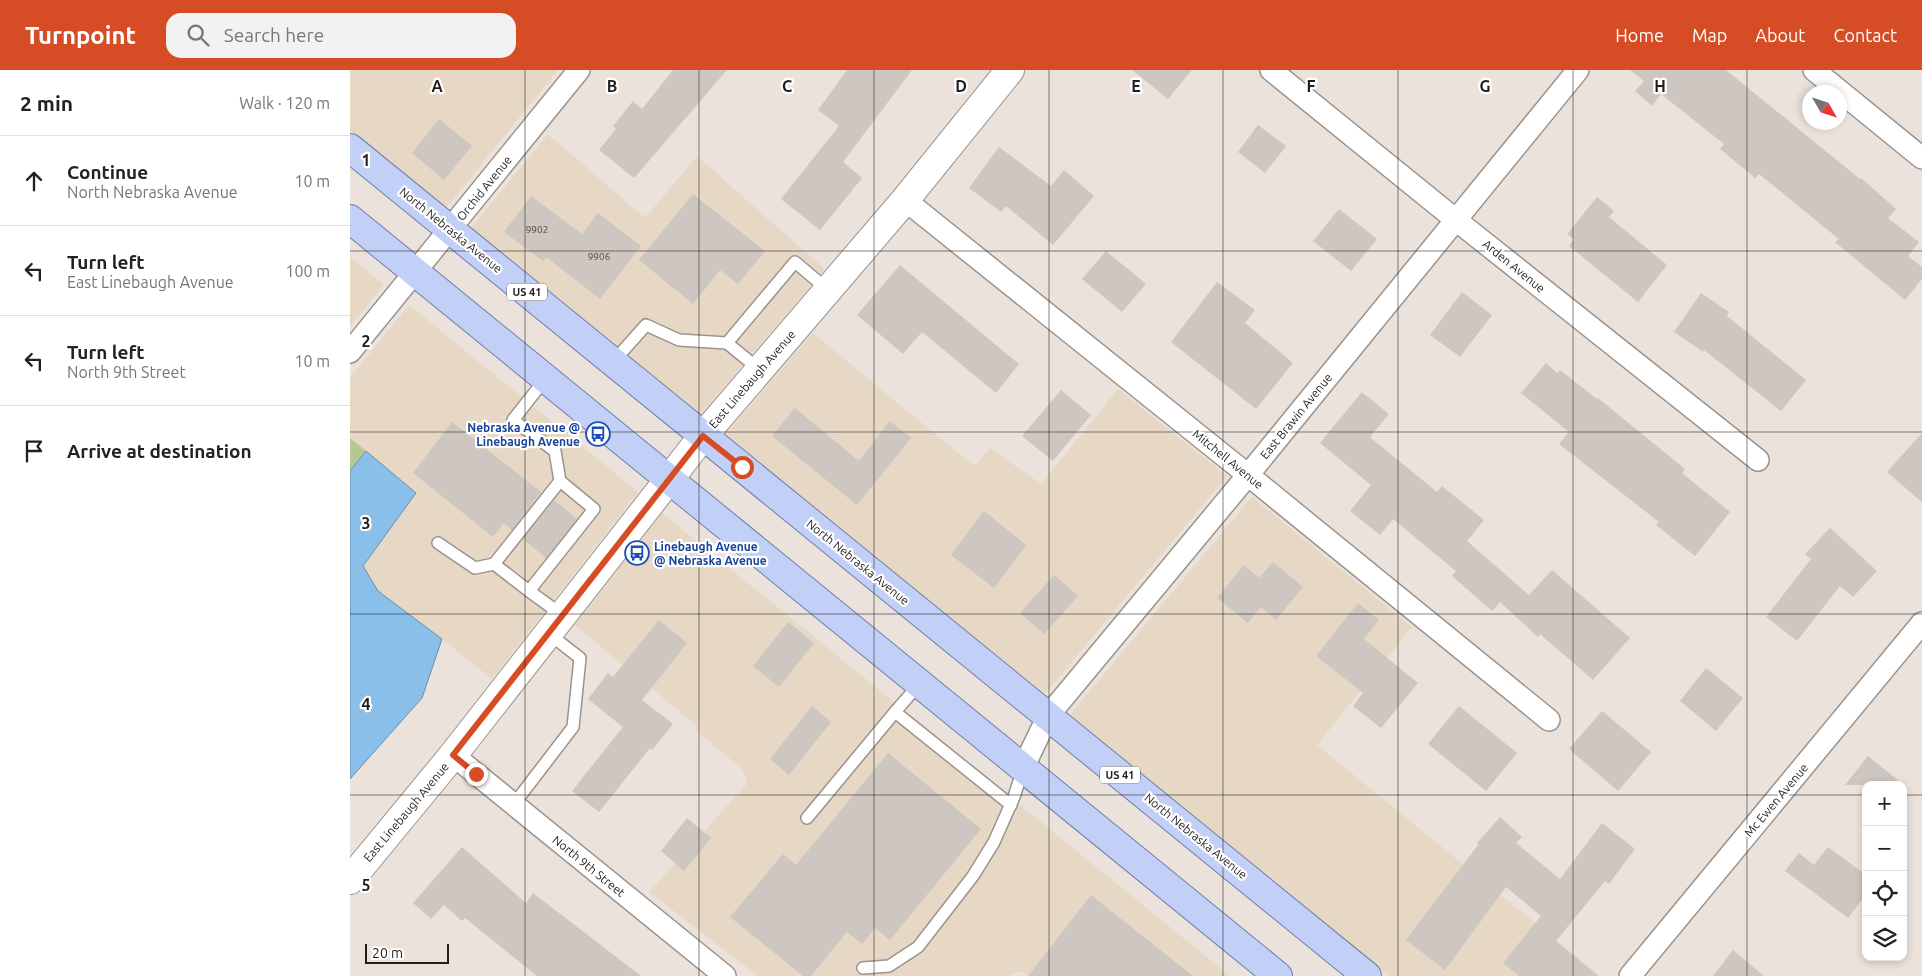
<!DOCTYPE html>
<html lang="en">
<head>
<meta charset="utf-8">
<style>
  body { margin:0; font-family:Ubuntu,sans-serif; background:#f2f2f2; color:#222 }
  .controls { position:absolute; right:15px; bottom:15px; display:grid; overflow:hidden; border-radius:10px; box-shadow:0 2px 8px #0003 }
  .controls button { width:45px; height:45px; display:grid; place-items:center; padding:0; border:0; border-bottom:1px solid #e0e0e0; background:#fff; color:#222; font:25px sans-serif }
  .compass { position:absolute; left:1452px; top:15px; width:45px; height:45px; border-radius:50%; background:#fff; box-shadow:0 2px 8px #0003; rotate:129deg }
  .scale { position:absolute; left:15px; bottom:12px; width:84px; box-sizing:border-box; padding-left:5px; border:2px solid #211e1c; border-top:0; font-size:14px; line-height:18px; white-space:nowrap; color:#211e1c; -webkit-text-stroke:4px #fff; paint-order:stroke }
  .stop { position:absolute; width:15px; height:15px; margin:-11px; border:4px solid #d54c25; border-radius:50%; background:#fff }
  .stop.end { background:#d54c25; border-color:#fff; box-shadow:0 1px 5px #0008 }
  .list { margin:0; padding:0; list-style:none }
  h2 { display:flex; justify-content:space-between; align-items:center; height:65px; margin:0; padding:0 20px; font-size:21px }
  h2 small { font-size:16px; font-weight:400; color:#767676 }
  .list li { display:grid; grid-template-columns:32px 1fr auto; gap:15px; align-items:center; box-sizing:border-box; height:90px; padding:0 20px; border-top:1px solid #e0e0e0 }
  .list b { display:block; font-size:19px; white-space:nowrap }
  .list p { margin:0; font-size:16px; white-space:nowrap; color:#767676 }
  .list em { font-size:16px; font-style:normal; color:#767676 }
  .icon { flex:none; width:28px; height:28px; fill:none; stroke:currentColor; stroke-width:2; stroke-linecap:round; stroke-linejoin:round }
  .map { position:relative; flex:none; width:1572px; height:906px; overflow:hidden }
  header { display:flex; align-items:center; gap:30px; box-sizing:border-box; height:70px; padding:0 25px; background:#d54c25; color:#fff }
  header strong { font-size:24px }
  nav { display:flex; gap:28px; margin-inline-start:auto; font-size:18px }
  .search { width:350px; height:45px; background:#f2f2f2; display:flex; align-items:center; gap:12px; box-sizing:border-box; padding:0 18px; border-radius:15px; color:#767676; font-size:19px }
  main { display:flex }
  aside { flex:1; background:#fff }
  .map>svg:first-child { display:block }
  .commercial { fill:#e6d8c5 }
  .green { fill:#b5c792 }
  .water { fill:#8abfea; stroke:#6a8fac }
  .building { fill:#cec6c0 }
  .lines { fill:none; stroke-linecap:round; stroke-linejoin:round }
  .service-casing { stroke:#9b938d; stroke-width:14 }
  .minor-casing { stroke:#9b938d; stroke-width:24 }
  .tertiary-casing { stroke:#9b938d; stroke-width:30 }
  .primary-casing { stroke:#6f7ea8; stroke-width:30 }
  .service { stroke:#fff; stroke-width:11 }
  .minor { stroke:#fff; stroke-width:21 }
  .tertiary { stroke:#fff; stroke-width:28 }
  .primary { stroke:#c2d0f8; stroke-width:28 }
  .route { stroke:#d54c25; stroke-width:6 }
  .grid { fill:none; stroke:#211e1c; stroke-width:1; stroke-opacity:0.55 }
  .labels { text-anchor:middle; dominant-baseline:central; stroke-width:4.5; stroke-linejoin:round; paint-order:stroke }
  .number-label { font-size:10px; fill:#4c4845 }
  .shield { fill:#fff; stroke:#646260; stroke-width:1 }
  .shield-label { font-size:11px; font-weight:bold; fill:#211e1c }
  .street-label { font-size:12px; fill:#211e1c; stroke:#fff }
  .transit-label { font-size:12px; font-weight:bold; fill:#164399; stroke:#fff; text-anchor:end }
  .grid-label { font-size:16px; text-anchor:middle; font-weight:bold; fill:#211e1c; stroke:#fff; stroke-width:4.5; stroke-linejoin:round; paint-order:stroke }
</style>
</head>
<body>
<header>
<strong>Turnpoint</strong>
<div class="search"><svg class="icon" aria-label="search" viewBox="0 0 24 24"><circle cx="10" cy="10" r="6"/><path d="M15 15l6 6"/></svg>Search here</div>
<nav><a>Home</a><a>Map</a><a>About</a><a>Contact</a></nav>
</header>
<main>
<aside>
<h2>2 min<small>Walk · 120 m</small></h2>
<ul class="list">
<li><svg class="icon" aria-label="ahead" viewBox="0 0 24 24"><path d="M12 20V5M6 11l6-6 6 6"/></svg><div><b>Continue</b><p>North Nebraska Avenue</p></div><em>10 m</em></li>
<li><svg class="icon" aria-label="left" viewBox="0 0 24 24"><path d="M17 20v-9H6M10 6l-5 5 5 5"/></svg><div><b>Turn left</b><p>East Linebaugh Avenue</p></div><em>100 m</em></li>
<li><svg class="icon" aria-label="left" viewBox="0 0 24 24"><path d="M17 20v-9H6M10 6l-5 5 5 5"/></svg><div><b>Turn left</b><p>North 9th Street</p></div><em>10 m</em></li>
<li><svg class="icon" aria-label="arrive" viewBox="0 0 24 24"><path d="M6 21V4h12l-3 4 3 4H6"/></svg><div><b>Arrive at destination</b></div></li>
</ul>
</aside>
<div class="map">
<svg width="1572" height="906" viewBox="0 0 1572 906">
  <rect width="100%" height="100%" fill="#ebe2dc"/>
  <g class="commercial">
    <path d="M0,0h208l-112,138 -96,-78z"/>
    <path d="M198,64l97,84 52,-62 128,113 -125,146 -229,-187z"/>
    <path d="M0,187l34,28 -34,41z"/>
    <path d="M59,235l229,187 -146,187 -50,-40 -65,-48 -14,-25 53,-73 -66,-55v-60z"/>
    <path d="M463,263l161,133 16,-18 51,36 77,-95 109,87 -182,218 -320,-259z"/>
    <path d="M902,427l160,130 -95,118 283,231h-211l-319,-261z"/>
    <path d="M312,443l568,463h-203l-3,-3 -8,-1 -6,4h-252l-109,-84 97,-107v-8l-4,-8 -48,-40 3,-3 -122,-101z"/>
  </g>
  <path class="green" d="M0,368l16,13 -16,20z"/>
  <path class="water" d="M16,381l50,42 -53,73 15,25 64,48 -20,59 -72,81v-308z"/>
  <g class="building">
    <path d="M323,0h54l-93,108 -35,-28 17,-21 -3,-3 20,-25 9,8z"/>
    <path d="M497,0h65l-69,92 19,16 -42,52 -39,-31 58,-73 -21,-16z"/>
    <path d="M782,0h60l-24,29z"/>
    <path d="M1280,0h96l134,109 1,-1 35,31 -8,9 31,24 -11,14 14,11v12l-17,21 -70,-58 4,-3 -80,-65 -4,4 -35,-29 4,-5 -63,-50 -9,12 -17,-15 9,-10z"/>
    <path d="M89,49l33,27 -28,34 -32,-27z"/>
    <path d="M908,55l28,21 -21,27 -27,-21z"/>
    <path d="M649,77l52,39 13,-16 30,26 -41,49 -47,-39 -5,6 -32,-24z"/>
    <path d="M343,124l72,57 -27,33 -18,-14 -27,34 -54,-44z"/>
    <path d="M181,126l51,38 16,-21 43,33 -41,53 -54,-42 -3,4 -39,-29z"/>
    <path d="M1247,127l17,14 -5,6 58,48 -29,37 -69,-56 5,-7 -7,-5z"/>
    <path d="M989,139l38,30 -26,32 -38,-30z"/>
    <path d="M756,181l40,33 -24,28 -40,-33z"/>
    <path d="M550,195l119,99 -23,29 -74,-61 -19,22 -46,-39z"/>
    <path d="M867,212l38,28 -10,13 48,40 -37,46 -85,-67z"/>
    <path d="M1112,222l30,23 -32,42 -30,-22z"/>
    <path d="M1351,223l28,19 -2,4 79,64 -25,31 -77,-61 -1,2 -29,-20z"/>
    <path d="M1196,293l11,10 3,-3 37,29 1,-1 87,71 -3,4 48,39 -35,44 -39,-31 3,-3 -100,-78 10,-12 -48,-39z"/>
    <path d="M711,320l30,25 -38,46 -31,-25z"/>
    <path d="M1012,322l27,22 -19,23 67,55 5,-6 42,34 -17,21 62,54 23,-25 78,68 -37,42 -53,-46 -2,3 -38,-35 -8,9 -40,-35 4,-5 -63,-52 -13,16 -30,-24 21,-26 -51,-42z"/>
    <path d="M445,338l64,53 31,-40 21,17 -54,67 -85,-69z"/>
    <path d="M102,352l89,70 -29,38 -8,-7 -11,14 -80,-64z"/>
    <path d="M1572,363v69l-35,-30z"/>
    <path d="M204,430l23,19 -31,39 -23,-19z"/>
    <path d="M634,441l42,34 -32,43 -43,-33z"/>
    <path d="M1480,458l47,43 -24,26 -13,-11 -43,55 -31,-24 45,-58 -6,-5z"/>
    <path d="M923,492l30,25 -27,33 -15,-13 -13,16 -31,-25 27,-33 15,13z"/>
    <path d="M704,505l24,21 -34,38 -24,-21z"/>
    <path d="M1008,533l21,17 -15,19 54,44 -37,45 -28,-22 10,-13 -47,-37z"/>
    <path d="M309,550l28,23 -45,57 31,24 -21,26 -2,-2 -51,64 -27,-21 51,-64 -35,-28 20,-26 5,4z"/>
    <path d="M438,552l26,21 -35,44 -26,-21z"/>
    <path d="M1356,598l37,30 -27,33 -36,-30z"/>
    <path d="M462,636l19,16 -42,53 -19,-16z"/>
    <path d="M1109,636l58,47 -31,38 -58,-47z"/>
    <path d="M1252,641l49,41 -33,39 -49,-42z"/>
    <path d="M538,683l93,76 -91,111 -15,-12 -13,16 -15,-12 -36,44h-8l-73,-59 53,-63 13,11z"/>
    <path d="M1518,686l36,29h-59z"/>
    <path d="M1150,747l22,20 -6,6 44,36 42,-56 33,26 -26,35 -4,-3 -49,60 42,35h-79l-16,-13 38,-47 -35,-29 -61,83 -39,-30 72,-95 -1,-2z"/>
    <path d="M337,748l24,20 -27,33 -23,-20z"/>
    <path d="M112,777l64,56 7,-10 108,83h-104l-72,-58 -3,3 -18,-16 -13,14 -18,-16z"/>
    <path d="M1478,777l38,28v19l-18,24 -63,-47 14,-18 15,12z"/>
    <path d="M741,825l102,81h-165z"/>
    <path d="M1383,880l31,26h-51z"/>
  </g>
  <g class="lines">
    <g class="service-casing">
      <g id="service">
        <path d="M263,292l33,-37 33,15 48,3"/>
        <path d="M410,300l-33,-27 68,-81 33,28"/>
        <path d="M196,308l-33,42 42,31 5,30 34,28 -65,82 33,24"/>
        <path d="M88,473l37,25 19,-4"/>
        <path d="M179,521l-35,-27 66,-83"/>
        <path d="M545,642l25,-29"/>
        <path d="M164,734l59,-77 7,-69 -32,-25"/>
        <path d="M457,748l88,-106 116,93"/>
        <path d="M513,898l26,-2 29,-19 55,-71 21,-34 20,-45 9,-28"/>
      </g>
    </g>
    <g class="minor-casing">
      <g id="minor">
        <path d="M921,0l185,150 302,240"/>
        <path d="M1464,0l108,88"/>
        <path d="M555,130l343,275 301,245"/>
        <path d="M0,282l229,-282"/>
        <path d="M103,685l272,221"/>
        <path d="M673,698l25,-52 200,-241 330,-405"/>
        <path d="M1280,906l292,-353"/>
      </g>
    </g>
    <g class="tertiary-casing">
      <path id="tertiary" d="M0,810l103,-125 250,-319 202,-236 105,-130"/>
    </g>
    <g class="primary-casing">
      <g id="primary">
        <path d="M0,78l1017,828"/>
        <path d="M0,149l928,757"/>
      </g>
    </g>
    <use href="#service" class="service"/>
    <use href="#minor" class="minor"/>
    <use href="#tertiary" class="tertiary"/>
    <use href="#primary" class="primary"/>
  </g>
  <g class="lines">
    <path class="route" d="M126,704l-23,-19 250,-319 39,31"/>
  </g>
  <path class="grid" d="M175,0v906M349,0v906M524,0v906M699,0v906M873,0v906M1048,0v906M1223,0v906M1397,0v906M0,181h1572M0,362h1572M0,544h1572M0,725h1516M1553,725h19"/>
  <defs>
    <g id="bus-ring" transform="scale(1.25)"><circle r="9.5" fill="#fff" stroke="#1a4fb4" stroke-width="1.5"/><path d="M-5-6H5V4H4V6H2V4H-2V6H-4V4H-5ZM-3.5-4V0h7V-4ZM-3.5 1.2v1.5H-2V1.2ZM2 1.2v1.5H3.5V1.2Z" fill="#1a4fb4"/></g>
  </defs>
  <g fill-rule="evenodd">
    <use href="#bus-ring" x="248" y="364"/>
    <use href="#bus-ring" x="287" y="483"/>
  </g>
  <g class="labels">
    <g class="number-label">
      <text x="187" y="159">9902</text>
      <text x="249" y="186">9906</text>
    </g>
    <g class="shield">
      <rect x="157" y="213.5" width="40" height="17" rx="4"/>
      <rect x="750" y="696.5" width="40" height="17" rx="4"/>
    </g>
    <g class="shield-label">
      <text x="177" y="222">US 41</text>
      <text x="770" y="705">US 41</text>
    </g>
    <g class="street-label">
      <text transform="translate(134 118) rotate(-51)">Orchid Avenue</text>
      <text transform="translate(101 160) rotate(39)">North Nebraska Avenue</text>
      <text transform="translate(1164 196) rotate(39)">Arden Avenue</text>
      <text transform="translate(402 309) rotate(-49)">East Linebaugh Avenue</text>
      <text transform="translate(946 346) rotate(-51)">East Brawin Avenue</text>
      <text transform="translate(878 389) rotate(39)">Mitchell Avenue</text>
      <text transform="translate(508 492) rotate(39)">North Nebraska Avenue</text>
      <text transform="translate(1426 730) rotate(-50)">Mc Ewen Avenue</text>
      <text transform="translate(56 742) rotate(-50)">East Linebaugh Avenue</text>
      <text transform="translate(846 766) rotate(39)">North Nebraska Avenue</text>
      <text transform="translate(239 796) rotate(39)">North 9th Street</text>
    </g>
    <g class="transit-label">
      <text x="230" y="357">Nebraska Avenue @<tspan x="230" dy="14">Linebaugh Avenue</tspan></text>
      <text x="304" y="476" text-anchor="start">Linebaugh Avenue<tspan x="304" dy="14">@ Nebraska Avenue</tspan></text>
    </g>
  </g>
  <g class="grid-label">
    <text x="87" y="22">A</text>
    <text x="262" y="22">B</text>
    <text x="437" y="22">C</text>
    <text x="611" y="22">D</text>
    <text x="786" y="22">E</text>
    <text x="961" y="22">F</text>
    <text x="1135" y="22">G</text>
    <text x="1310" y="22">H</text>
    <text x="16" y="96">1</text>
    <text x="16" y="277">2</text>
    <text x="16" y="459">3</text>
    <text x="16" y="640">4</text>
    <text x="16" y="821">5</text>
  </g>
</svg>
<div class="controls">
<button>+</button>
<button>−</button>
<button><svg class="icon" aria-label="locate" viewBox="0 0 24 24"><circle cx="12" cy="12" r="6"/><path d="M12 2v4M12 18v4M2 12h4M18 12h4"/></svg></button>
<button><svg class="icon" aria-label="layers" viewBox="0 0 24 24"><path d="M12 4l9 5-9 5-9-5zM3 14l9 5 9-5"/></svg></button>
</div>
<svg class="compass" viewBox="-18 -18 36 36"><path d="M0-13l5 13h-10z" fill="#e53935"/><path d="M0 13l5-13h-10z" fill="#767676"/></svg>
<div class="scale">20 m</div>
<div class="stop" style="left:392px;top:397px"></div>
<div class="stop end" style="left:126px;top:704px"></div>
</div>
</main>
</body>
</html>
